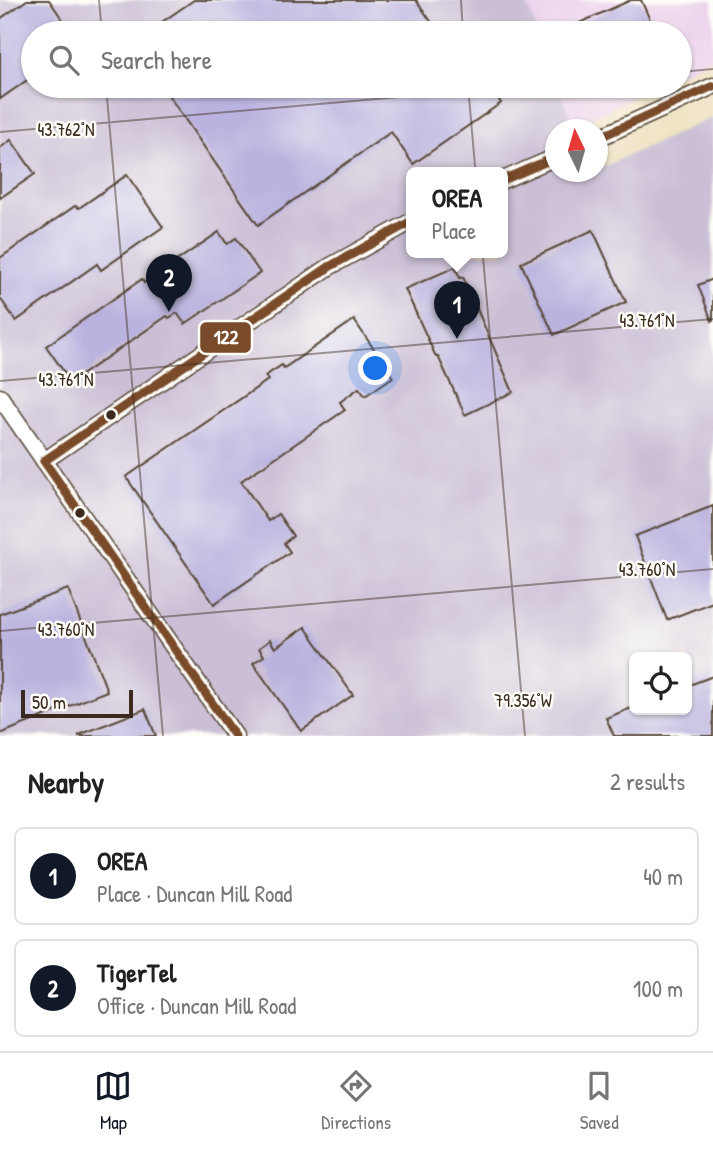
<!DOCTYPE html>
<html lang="en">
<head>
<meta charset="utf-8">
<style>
  body { margin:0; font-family:"Patrick Hand",sans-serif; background:#f6f6f6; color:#222 }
  .controls { position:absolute; right:21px; bottom:21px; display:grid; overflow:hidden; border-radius:10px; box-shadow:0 2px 5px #0004 }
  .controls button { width:63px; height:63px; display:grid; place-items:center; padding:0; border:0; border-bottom:2px solid #e0e0e0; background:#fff; color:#222; font:35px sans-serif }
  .compass { position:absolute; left:545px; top:119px; width:63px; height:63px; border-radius:50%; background:#fff; box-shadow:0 2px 5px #0004; rotate:355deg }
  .scale { position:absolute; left:21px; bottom:18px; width:112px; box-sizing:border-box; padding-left:7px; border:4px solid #3b2a1e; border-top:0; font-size:19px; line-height:24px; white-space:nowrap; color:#3b2a1e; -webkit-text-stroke:5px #fdfcf7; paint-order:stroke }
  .you { position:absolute; left:376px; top:369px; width:24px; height:24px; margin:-18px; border:5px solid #fff; border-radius:50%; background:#1a73e8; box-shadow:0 0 0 10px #1a73e833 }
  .badge { display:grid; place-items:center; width:46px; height:46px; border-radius:50%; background:#111827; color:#fff; font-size:23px; font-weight:700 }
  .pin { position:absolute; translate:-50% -58px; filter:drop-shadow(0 2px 4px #0008) }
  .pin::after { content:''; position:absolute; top:37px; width:24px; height:21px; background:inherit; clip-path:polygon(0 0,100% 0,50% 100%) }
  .popup { position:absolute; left:406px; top:167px; width:102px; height:91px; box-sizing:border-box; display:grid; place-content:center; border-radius:10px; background:#fff; filter:drop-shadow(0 2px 5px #0005); font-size:23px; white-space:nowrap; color:#767676 }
  .popup b { font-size:26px; color:#222 }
  .popup::after { content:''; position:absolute; left:50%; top:100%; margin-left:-14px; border:14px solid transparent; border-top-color:#fff }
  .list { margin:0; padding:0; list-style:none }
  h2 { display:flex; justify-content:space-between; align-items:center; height:91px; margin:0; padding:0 28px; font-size:30px }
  h2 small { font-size:23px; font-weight:400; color:#767676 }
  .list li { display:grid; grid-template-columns:46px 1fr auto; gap:21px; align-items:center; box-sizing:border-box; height:98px; margin:0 14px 14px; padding:0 14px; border:2px solid #e0e0e0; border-radius:10px }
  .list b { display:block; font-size:26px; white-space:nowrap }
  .list p { margin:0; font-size:23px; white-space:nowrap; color:#767676 }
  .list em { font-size:23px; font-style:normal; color:#767676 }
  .icon { flex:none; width:38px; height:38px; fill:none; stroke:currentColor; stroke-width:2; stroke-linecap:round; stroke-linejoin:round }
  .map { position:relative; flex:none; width:713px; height:736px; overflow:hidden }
  .search { position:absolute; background:#fff; box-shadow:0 2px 5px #0004; left:21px; right:21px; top:21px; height:77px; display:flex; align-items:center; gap:18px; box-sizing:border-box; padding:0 24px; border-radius:38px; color:#767676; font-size:26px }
  .sheet { height:315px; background:#fff }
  nav { display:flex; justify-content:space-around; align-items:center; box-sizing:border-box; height:98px; border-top:2px solid #e0e0e0; background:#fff; font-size:19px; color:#767676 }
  nav a { display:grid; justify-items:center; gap:4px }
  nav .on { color:#111827 }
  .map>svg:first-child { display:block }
  .built { fill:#ebd1eb }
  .industrial { fill:#cbbfd5; fill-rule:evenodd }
  .building { fill:#bab3df }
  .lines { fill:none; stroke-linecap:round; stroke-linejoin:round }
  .minor-casing { stroke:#564637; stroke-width:19 }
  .minor { stroke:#fff; stroke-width:16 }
  .bus-1-casing { stroke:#fdfcf7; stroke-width:14 }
  .bus-1 { stroke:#7a4b2a; stroke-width:9 }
  .ticks { fill:none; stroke:#3b2a1e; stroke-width:2; stroke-opacity:0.45 }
  .bus-dot { fill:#3b2a1e; stroke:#fdfcf7; stroke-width:2.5 }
  .ticks-label { font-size:18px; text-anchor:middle; fill:#3b2a1e; stroke:#fdfcf7; stroke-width:5; stroke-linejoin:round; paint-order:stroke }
  .line-badge { stroke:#fdfcf7; stroke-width:2.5 }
  .badge-label { font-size:19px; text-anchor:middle; font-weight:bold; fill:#fff }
</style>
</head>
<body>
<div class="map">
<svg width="713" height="736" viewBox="0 0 713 736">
  <rect width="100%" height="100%" fill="#fdfcf7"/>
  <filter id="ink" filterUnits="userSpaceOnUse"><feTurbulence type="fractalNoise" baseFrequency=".0143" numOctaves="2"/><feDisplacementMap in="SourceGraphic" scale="14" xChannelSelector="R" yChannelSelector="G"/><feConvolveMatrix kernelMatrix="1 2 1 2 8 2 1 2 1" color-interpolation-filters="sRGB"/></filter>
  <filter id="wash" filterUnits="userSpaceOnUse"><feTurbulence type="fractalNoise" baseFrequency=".00686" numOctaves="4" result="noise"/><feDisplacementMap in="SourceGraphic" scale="28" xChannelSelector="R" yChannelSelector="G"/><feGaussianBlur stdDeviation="1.57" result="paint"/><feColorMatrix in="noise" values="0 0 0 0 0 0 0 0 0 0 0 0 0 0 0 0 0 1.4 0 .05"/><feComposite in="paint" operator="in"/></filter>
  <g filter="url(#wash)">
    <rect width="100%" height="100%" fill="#efe2c2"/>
    <g class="built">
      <path d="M525,0h188v58l-33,16v-41h-142z"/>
      <path d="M558,86h98l-82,40z"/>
    </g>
    <path class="industrial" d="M0,0h525l13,33h-505v53h525l17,43 -19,1v42h42v-3l115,-52v619h-713zM412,173h91v80h-91zM634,657h53v53h-53z"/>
    <g id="blocks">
      <g class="building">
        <path d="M27,0h22l23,33h-39v43l-33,23v-80z"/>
        <path d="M194,0h222l23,33h-293z"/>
        <path d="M631,0h10l15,33h-99z"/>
        <path d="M162,86h328l11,17 -88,61 -22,-32 -133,93z"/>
        <path d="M11,140l24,34 -35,24v-50z"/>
        <path d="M127,175l36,52 -62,43 -4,-6 -81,57 -16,-23v-40l75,-52 4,2z"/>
        <path d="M593,230l33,72 -72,33 -33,-72z"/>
        <path d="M219,232l8,12 9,-6 24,35 -75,51 -8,-11 -8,5 -2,-2 -96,66 -25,-36 96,-67 2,4z"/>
        <path d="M455,267l5,11 3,-1 50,115 -48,23 -27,-59 -2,1 -31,-68z"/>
        <path d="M713,279v41l-1,1 -14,-36z"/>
        <path d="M354,320l39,57 -28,19 -6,-8 -19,14 5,8 -104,71 27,40 10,-7 15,22 -9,7 6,9 -76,52 -88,-127 142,-97 -3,-4 17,-11 2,3z"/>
        <path d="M713,506v96l-46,18 -32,-84z"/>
        <path d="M68,589l39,102 -107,43v-120z"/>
        <path d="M305,627l48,68 -52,36 -48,-68 11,-7 -5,-8 11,-8 5,8z"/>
        <path d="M713,676v60h-99l-8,-18 28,-11v3h53v-24z"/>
        <path d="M145,709l11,27h-77v-1z"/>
      </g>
    </g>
  </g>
  <g filter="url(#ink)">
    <use href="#blocks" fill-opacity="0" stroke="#564637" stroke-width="2"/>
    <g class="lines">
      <g class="minor-casing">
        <g id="minor">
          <path d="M598,138l115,-52"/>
          <path d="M503,180l53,-23"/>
          <path d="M0,397l235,339"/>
          <path d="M44,461l285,-194 83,-46"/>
        </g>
      </g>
      <use href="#minor" class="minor"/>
      <g class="bus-1-casing">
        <g id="bus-1">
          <path d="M598,138l115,-52"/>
          <path d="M503,180l53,-23"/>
          <path d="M44,461l285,-194 83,-46"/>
          <path d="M44,461l191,275"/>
        </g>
      </g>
      <use href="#bus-1" class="bus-1"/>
    </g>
  </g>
  <path class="ticks" d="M99,0l3,33M461,0l2,33M680,72l33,-3M106,86l57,650M468,86l57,650M0,132l524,-46M0,381l713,-62M0,631l713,-62"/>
  <g class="bus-dot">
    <circle cx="111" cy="415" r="6"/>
    <circle cx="80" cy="513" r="6"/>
  </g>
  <g class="ticks-label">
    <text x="66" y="136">43.762°N</text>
    <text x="647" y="327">43.761°N</text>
    <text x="66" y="386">43.761°N</text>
    <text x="647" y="576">43.760°N</text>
    <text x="66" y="636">43.760°N</text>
    <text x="523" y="707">79.356°W</text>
  </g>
  <rect class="line-badge" x="199" y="321" width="53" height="33" rx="7" fill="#7a4b2a"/>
  <g class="badge-label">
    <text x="226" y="344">122</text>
  </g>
</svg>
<div class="controls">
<button><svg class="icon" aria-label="locate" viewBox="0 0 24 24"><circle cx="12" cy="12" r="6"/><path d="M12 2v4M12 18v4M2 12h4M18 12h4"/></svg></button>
</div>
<svg class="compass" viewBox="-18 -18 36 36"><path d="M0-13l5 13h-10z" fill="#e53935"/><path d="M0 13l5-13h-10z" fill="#767676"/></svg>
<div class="scale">50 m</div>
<div class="you"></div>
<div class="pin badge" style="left:457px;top:339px">1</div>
<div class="popup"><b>OREA</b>Place</div>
<div class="pin badge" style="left:169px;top:312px">2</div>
<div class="search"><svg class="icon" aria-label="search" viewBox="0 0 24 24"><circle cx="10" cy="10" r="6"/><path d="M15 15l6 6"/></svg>Search here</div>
</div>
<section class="sheet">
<h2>Nearby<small>2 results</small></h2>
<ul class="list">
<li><span class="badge">1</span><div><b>OREA</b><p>Place · Duncan Mill Road</p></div><em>40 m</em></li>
<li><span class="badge">2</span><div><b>TigerTel</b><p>Office · Duncan Mill Road</p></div><em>100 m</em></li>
</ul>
</section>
<nav>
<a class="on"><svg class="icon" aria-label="map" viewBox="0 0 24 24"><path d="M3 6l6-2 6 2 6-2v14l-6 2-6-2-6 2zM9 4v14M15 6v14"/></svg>Map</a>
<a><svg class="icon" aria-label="directions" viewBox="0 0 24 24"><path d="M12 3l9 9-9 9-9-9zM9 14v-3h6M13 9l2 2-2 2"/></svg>Directions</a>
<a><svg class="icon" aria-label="saved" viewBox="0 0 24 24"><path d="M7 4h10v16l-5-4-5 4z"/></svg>Saved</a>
</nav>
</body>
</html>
